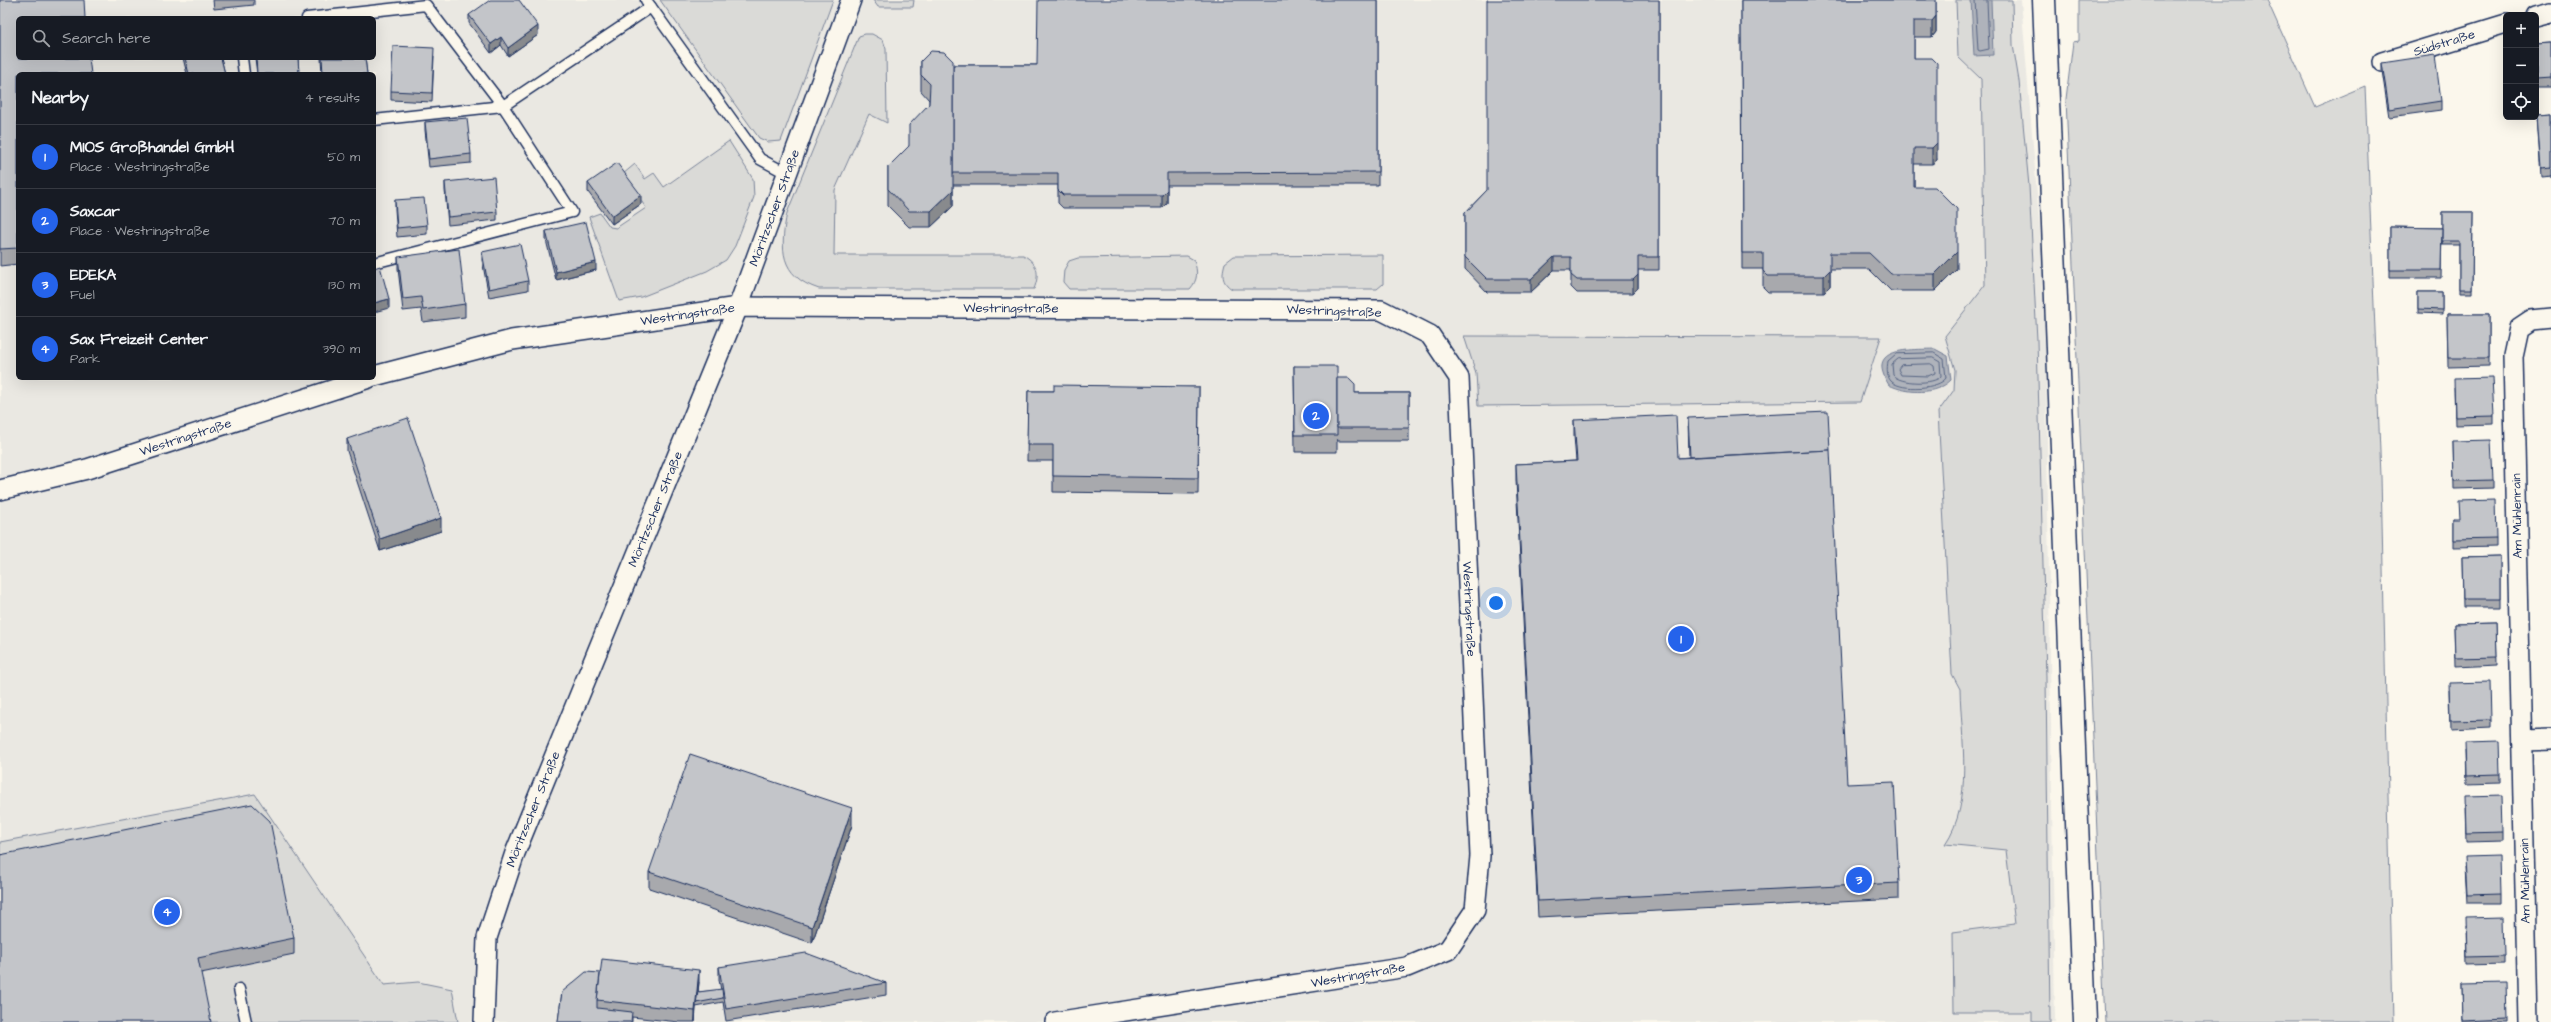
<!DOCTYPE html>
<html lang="en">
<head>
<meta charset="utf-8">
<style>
  body { margin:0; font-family:"Architects Daughter",sans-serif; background:#242831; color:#f1f3f6 }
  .controls { position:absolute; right:12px; top:12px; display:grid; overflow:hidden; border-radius:6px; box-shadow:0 4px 16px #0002 }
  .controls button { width:36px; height:36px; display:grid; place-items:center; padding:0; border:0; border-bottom:1px solid #363941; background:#171b24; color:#f1f3f6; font:20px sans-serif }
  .you { position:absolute; left:1496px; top:603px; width:14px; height:14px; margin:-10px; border:3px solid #fff; border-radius:50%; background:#1a73e8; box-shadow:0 0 0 6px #1a73e833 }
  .badge { display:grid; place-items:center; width:26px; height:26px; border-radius:50%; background:#2563eb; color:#fff; font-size:13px; font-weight:700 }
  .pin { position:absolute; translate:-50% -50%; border:2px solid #fff; box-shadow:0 1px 4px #0006 }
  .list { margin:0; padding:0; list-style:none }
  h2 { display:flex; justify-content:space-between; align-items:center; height:52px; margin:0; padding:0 16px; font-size:17px }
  h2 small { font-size:13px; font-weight:400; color:#9ea1a6 }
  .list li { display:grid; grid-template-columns:26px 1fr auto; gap:12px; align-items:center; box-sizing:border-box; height:64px; padding:0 16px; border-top:1px solid #363941 }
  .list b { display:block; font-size:15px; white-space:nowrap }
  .list p { margin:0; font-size:13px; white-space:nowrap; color:#9ea1a6 }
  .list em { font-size:13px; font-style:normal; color:#9ea1a6 }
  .icon { flex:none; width:22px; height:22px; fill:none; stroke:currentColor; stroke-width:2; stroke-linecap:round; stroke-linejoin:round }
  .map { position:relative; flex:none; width:2551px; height:1022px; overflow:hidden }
  .search { position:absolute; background:#171b24; box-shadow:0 4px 16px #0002; left:16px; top:16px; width:360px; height:44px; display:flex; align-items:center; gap:10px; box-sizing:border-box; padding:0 14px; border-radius:6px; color:#9ea1a6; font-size:15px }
  .panel { position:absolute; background:#171b24; box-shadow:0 4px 16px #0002; left:16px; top:72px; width:360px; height:308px; border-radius:6px }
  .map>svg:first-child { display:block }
  .built { fill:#eae8e2; fill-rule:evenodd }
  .green { fill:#dadad7; stroke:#7a849a }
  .water { fill:#afb3bb; stroke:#747e96 }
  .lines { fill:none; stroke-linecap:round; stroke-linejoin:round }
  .shore { stroke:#566483; stroke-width:1 }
  .service-casing { stroke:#1b2f5e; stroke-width:13 }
  .minor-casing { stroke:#1b2f5e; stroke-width:22 }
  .tertiary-casing { stroke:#1b2f5e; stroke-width:25 }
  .service { stroke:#fbf7ec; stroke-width:10 }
  .minor { stroke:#fbf7ec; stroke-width:19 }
  .tertiary { stroke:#fbf7ec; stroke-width:22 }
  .wall { fill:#a8a9ad; stroke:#1b2f5e }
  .shaded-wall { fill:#888a8d; stroke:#1b2f5e }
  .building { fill:#c3c5c9; stroke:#1b2f5e }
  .labels { text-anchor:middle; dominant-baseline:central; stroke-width:3; stroke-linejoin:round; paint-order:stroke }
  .street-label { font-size:13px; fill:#1b2f5e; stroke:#fbf7ec }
</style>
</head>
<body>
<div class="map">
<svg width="2551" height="1022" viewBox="0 0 2551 1022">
  <rect width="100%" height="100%" fill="#fbf7ec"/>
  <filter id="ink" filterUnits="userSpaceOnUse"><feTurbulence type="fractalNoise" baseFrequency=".025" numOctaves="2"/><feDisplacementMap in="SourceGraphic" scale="8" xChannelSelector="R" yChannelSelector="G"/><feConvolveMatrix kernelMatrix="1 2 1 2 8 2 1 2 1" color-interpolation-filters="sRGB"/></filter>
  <g filter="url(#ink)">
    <path class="built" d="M0,0h2021l24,291 10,731h-2055zM18,18h356v40h-356zM18,74h356v304h-356z"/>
    <g class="green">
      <path d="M660,0h173l-52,141 -13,1 -9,-4z"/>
      <path d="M873,0h41l-1,7h-35z"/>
      <path d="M1956,0h56l1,45 6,36 10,105 8,154 9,338 4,344h-18v-10h-78l-1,-80 62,-8 -9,-74 -61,-6c29,-42 16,-106 15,-155l-8,-15 -14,-262 16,-22 1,-20 -10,-34 40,-51 -4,-206 -23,-22z"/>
      <path d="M2079,0h188l48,107 50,-21 16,390 12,546h-288l-39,-923 7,-57 6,-1z"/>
      <path d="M865,34h7l11,6 3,9 1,74 -18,-9 -34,76 -1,65h189c15,8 17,19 11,34h-215c-40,-13 -39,-41 -32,-76l72,-177z"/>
      <path d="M729,141l24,38 1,18 -19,49 -9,14 -19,11 -66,26 -22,4 -30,-84 11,-4 10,14 6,1 30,-20 -23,-34 12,-10 10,15 9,-6 10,14z"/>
      <path d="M1383,255v29l-6,5h-145c-11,-7 -10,-15 -7,-26l9,-7z"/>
      <path d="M1187,256l7,4c4,12 4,20 -4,29h-121l-6,-7 1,-12 5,-9 9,-3z"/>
      <path d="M1464,336l417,1 -21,65 -382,4 -2,-33z"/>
      <path d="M255,794l129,191 34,-3 34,7 6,33h-458v-180z"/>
    </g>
    <g class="water">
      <path d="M1971,0h20l2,55 -19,1z"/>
      <path d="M1935,349l13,7 3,24c-15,15 -43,14 -62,5 -25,-39 22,-35 46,-36z"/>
    </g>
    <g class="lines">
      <g class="shore">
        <path d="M1975,0l3,50 2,1 9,-2 -2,-49"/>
        <path d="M1934,353l10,6 2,19c-7,11 -44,13 -54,4 -6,-5 -5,-14 -4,-21l8,-7z"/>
        <path d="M1933,358l7,4 1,14c-6,9 -42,8 -48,-1l-1,-11 6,-5z"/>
        <path d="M1931,364l3,2 1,7 -7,3 -27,-1 -3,-6 3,-4z"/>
      </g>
      <g class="service-casing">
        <g id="service">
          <path d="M646,0l114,159 26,14"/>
          <path d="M307,18l119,-13 77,101 69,106 -198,51"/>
          <path d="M242,58l2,16"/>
          <path d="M374,120l129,-14 148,-99"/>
          <path d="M239,989l7,33"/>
        </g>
      </g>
      <g class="minor-casing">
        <g id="minor">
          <path d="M2536,16l15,-4"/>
          <path id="s1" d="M2382,62l124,-38"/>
          <path id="s2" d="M374,376l138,-36 226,-33 643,3 49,25 29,43 21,478 -5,54 -27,40 -41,17 -352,55"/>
          <path id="s3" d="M0,490l87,-21 282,-91"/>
          <path d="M2522,740l29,-1"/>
          <path id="s4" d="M484,1022l3,-84 28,-85 223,-546 113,-307"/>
          <path d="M2528,1022l-15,-666 6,-28 12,-8 20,-2"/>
        </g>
      </g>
      <g class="tertiary-casing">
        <path id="tertiary" d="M2044,0l41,1022"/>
      </g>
      <use href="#service" class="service"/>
      <use href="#minor" class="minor"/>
      <use href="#tertiary" class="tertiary"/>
    </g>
    <g class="wall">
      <path d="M0,0l18,74v190l-18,2z"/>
      <path d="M213,0h41v5l-40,4z"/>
      <path d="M1378,0v185h-211v18l-5,5h-99l-5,-5v-18h-105v21l-22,21h-22l-21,-21v-39l21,-21 20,-42v-4l-8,-9v-30l32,4h84z"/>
      <path d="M1659,0v270h-21v18l-5,5h-56l-6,-6v-17h-17l-23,22h-44l-22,-23v-56l22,-23z"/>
      <path d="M1741,0h195v32l-4,5h-18v21l23,102 -5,4h-18v23l43,82 -22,22h-44l-22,-22h-39v17l-6,6h-56l-5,-5v-18h-21z"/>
      <path d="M469,15l69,20 -30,21 -7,-11 -10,8 -22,-30z"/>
      <path d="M2551,43v44h-15v-43z"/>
      <path d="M434,56l-2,46 -41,-2v-9z"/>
      <path d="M183,58h38l4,16h-38z"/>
      <path d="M255,58h43l1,16h-42z"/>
      <path d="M321,58h44l2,16h-45z"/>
      <path d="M2382,63l59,38v9l-52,7 -7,-46z"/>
      <path d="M2551,114v63l-10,1 -4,-63z"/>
      <path d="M425,122l46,32v9l-42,4 -4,-37z"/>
      <path d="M445,182l52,30v8l-49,5 -3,-35z"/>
      <path d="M588,183l53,21 -29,20 -24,-32z"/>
      <path d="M395,200l32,25v9l-30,3 -2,-28z"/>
      <path d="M2442,212h31l-1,81h-13v-48h-17z"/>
      <path d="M2390,227l52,1 -1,50h-51z"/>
      <path d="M546,231l50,39 -40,10 -10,-40z"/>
      <path d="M482,252l46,29v9l-39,7 -7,-37z"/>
      <path d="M398,257l67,47v13l-42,5 -2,-13 -18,2 -5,-42z"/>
      <path d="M2418,292h24v22l-24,-1z"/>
      <path d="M2447,314h42v52l-41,1z"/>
      <path d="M1294,366l43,12 18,15h54v48h-72v-2v13h-42z"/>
      <path d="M1199,387l-1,107 -145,-2v-31h-26l1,-70h26z"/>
      <path d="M2454,387l40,29v8l-39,1z"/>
      <path d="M1688,418l159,366 52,99v16l-361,18 -22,-437v-16l60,-3 -2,-25v-16l104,38 11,-1z"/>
      <path d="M347,439l94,92 -61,20 -33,-100z"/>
      <path d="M2453,441l40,39v8l-39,1z"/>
      <path d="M2454,519l42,20v8l-42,1z"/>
      <path d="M2500,556v51h-37l-1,-50z"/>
      <path d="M2496,623l1,42 -42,2 -1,-43z"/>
      <path d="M2449,691l42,29v8l-41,2z"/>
      <path d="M2466,751l34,23v9l-33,1z"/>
      <path d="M2466,805l36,27v9l-35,1z"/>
      <path d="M852,825l-40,118 -163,-55v-16z"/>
      <path d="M0,855l294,83v16l-93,19z"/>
      <path d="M2465,866l35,28v9h-33z"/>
      <path d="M2466,927l38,29v8l-37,1z"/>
      <path d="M719,967l167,16v12l-160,26 -3,-19 -27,5 -1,15h-16l-47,-5v5h-74l4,-30 137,-10 -1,10 23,-2 -2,-10z"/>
      <path d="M2461,985l45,33v4h-44z"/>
    </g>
    <g class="shaded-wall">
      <path d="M1936,16v16l-4,5v-16z"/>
      <path d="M538,26v9l-30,21v-8z"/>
      <path d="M501,37v8l-10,8v-9z"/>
      <path d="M1937,143v17l-5,4v-16z"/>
      <path d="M953,190v16l-22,21v-16z"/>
      <path d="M1167,190v13l-5,5v-13z"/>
      <path d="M641,195v9l-29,20v-8z"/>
      <path d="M1957,252v17l-22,22v-17z"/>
      <path d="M1554,257v13l-23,22v-13z"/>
      <path d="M596,262v8l-40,10v-8z"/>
      <path d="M1830,270v16l-6,6v-16z"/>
      <path d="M1638,275v13l-5,5v-13z"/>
      <path d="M389,299v9l-15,4v-9z"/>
      <path d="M441,518v13l-61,20v-12z"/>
      <path d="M852,808v17l-40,118v-16z"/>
      <path d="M699,970v12l-2,21h-1v4l-1,15v-11z"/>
    </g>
    <g class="building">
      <path d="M0,0h84l1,18h-67v40h71l2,16h-73v174l-18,1z"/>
      <path d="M490,0h29l19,26 -30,22 -7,-11 -10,7 -22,-29z"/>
      <path d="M1038,0h340v172l-211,1v17l-5,5h-99l-5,-5v-17h-105v-108h84z"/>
      <path d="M1487,0h172v257h-21v18l-5,5h-56l-6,-5v-18h-17l-23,22h-44l-22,-22v-44l22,-23z"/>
      <path d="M1741,0h195v16l-4,5h-18v37h18l5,5v80l-5,5h-18v39h21l22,22v43l-22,22h-44l-22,-21h-39v17l-6,6h-56l-5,-5v-18h-21z"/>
      <path d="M2551,43v35l-15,1v-35z"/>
      <path d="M393,46l41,2 -2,45 -41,-2z"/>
      <path d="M931,51l13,1 9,9v129l-22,21h-22l-21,-22v-22l21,-21v-21l20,-21 1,-20 -9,-9v-14z"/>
      <path d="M2435,55l6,46 -52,8 -7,-46z"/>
      <path d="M185,58h36l4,16h-36z"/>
      <path d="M256,58h42l1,16h-42z"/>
      <path d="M322,58h43l2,16h-44z"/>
      <path d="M2551,114v55l-10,1 -4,-55z"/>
      <path d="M467,118l4,36 -42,5 -4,-37z"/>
      <path d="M617,163l24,32 -29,21 -24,-33z"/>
      <path d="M494,177l3,35 -49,5 -3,-35z"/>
      <path d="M424,198l3,27 -30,3 -2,-28z"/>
      <path d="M2442,212h31l-1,77h-13v-48h-17z"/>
      <path d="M586,222l10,40 -40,10 -10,-41z"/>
      <path d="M2390,227l52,1 -1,42h-51z"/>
      <path d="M520,244l8,37 -39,8 -7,-37z"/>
      <path d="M459,249l6,55 -42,6 -2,-13 -18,2 -5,-42z"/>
      <path d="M380,266l9,33 -15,4v-35z"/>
      <path d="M2418,292h24v18l-24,-1z"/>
      <path d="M2447,314h42v44h-41z"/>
      <path d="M1294,366h43v69h-42z"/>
      <path d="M1337,378h12l6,6v9h54v35h-72z"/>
      <path d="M2492,378l2,38 -39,1 -1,-38z"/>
      <path d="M1054,385l145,2 -1,91 -145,-2v-31h-26l1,-54h26z"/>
      <path d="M1828,412l2,38 -140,7 -2,-39z"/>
      <path d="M1676,415l2,43 152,-8 17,334 47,-2 5,101 -361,18 -22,-437 61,-3 -3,-41z"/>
      <path d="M408,418l33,100 -61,21 -33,-100z"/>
      <path d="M2491,440l2,40 -39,1 -1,-40z"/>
      <path d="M2495,500l1,39 -42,1v-21h6l-1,-18z"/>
      <path d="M2500,556v43h-37l-1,-42z"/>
      <path d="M2496,623l1,34 -42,1 -1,-34z"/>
      <path d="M2490,682l1,38 -41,1 -1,-38z"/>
      <path d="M2499,742l1,32 -33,1 -1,-32z"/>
      <path d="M690,754l162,54 -40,119 -163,-55z"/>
      <path d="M2501,796l1,36 -35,1 -1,-36z"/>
      <path d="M252,804l18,17 24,117 -96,20 13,64h-211v-167z"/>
      <path d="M2499,856l1,38 -33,1 -2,-38z"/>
      <path d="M2503,917l1,39 -37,1 -1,-39z"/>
      <path d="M806,953l80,30 -160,26 -7,-42z"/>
      <path d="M602,959l97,11 -4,41 -98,-11z"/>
      <path d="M586,972l14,1 -3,27v8l35,4 -1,10h-72l-1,-1 4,-29z"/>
      <path d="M2505,984l1,34 -44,2 -1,-35z"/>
      <path d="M722,989l1,9 -27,5 2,-11z"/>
    </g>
  </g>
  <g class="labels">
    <g class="street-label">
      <text stroke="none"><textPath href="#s1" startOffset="65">Südstraße</textPath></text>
      <text stroke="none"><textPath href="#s4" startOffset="869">Möritzscher Straße</textPath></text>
      <text stroke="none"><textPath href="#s2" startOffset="644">Westringstraße</textPath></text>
      <text transform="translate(1334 311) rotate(2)">Westringstraße</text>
      <text stroke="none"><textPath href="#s2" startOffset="320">Westringstraße</textPath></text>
      <text stroke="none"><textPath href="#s3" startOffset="193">Westringstraße</textPath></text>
      <text stroke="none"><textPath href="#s4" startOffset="545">Möritzscher Straße</textPath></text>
      <text transform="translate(2517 516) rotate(-91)">Am Mühlenrain</text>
      <text stroke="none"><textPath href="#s2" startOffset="1352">Westringstraße</textPath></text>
      <text stroke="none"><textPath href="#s4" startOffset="221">Möritzscher Straße</textPath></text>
      <text transform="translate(2525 881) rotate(-91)">Am Mühlenrain</text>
      <text transform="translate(1358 975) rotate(-10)">Westringstraße</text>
    </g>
  </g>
</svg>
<div class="controls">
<button>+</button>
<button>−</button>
<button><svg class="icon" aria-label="locate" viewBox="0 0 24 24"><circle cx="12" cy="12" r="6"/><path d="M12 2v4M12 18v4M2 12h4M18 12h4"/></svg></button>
</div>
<div class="you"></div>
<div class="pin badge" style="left:1681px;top:639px">1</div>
<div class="pin badge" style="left:1316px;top:416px">2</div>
<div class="pin badge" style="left:1859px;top:880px">3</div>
<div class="pin badge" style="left:167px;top:912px">4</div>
<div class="search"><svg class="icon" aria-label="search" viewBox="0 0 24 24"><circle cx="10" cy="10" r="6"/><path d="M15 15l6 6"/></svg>Search here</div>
<section class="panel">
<h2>Nearby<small>4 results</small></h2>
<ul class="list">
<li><span class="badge">1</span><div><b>MIOS Großhandel GmbH</b><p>Place · Westringstraße</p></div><em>50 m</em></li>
<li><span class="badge">2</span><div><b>Saxcar</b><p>Place · Westringstraße</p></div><em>70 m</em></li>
<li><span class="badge">3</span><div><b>EDEKA</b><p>Fuel</p></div><em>130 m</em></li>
<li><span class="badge">4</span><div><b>Sax Freizeit Center</b><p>Park</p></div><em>390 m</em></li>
</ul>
</section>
</div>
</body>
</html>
